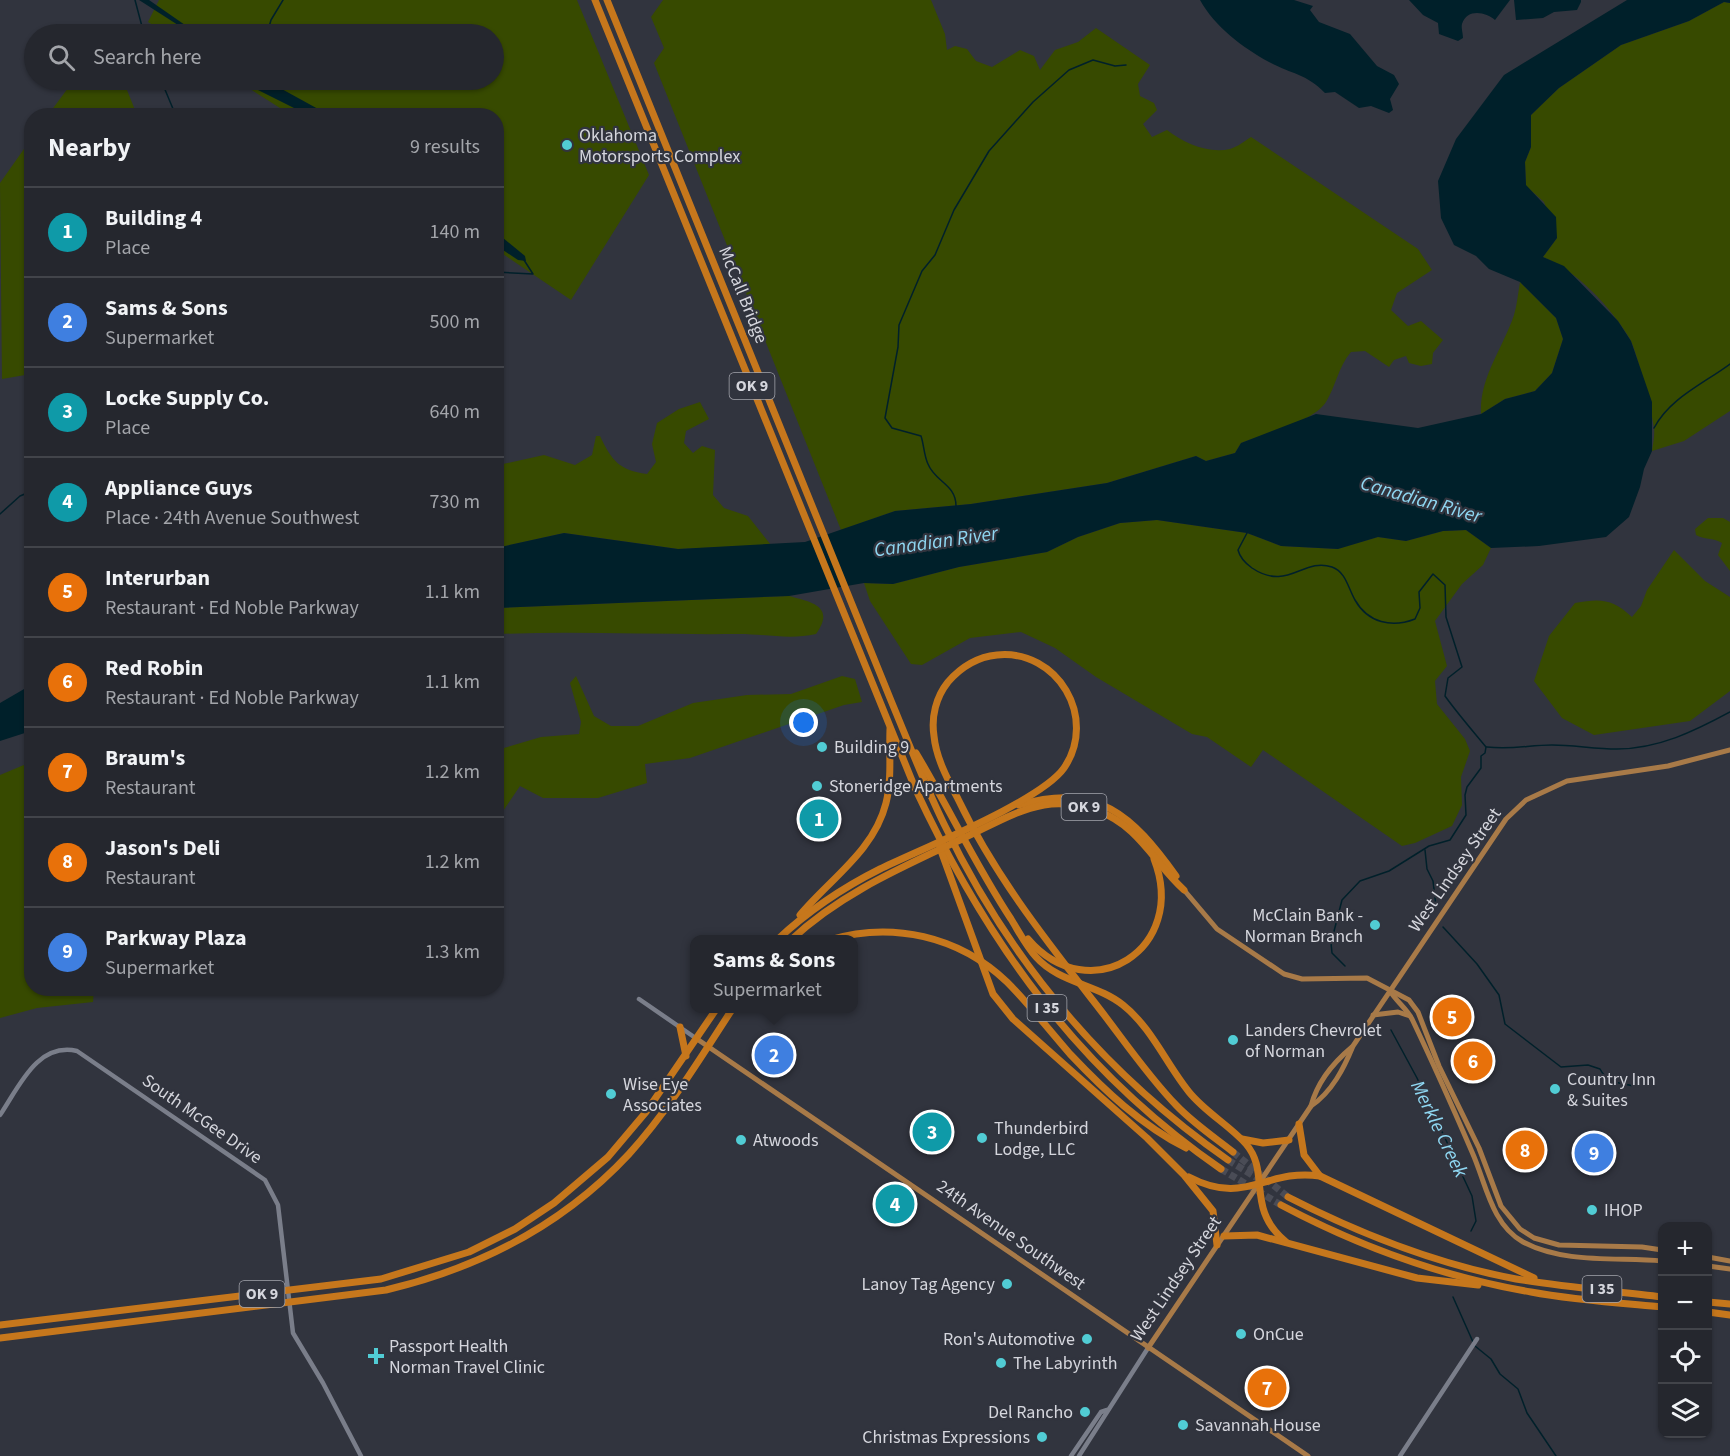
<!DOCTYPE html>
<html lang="en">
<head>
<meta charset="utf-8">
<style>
  body { margin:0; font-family:"Source Sans 3",sans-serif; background:#31333a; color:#f1f3f6 }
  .controls { position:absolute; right:18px; bottom:18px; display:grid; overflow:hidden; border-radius:12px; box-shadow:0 2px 4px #0004 }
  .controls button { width:54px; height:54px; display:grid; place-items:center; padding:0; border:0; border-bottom:2px solid #42444a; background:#25272e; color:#f1f3f6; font:30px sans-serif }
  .you { position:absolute; left:804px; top:723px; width:21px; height:21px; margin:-15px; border:4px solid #fff; border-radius:50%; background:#1a73e8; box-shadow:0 0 0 9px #1a73e833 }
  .badge { display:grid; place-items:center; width:39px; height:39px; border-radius:50%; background:#51ccd4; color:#fff; font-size:20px; font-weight:700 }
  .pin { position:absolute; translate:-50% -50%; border:3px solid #fff; box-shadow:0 2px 6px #0006 }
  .popup { position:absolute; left:690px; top:935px; width:168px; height:78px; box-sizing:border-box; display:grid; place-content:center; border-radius:12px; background:#25272e; filter:drop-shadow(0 2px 4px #0005); font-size:20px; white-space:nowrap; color:#a3a5aa }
  .popup b { font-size:22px; color:#f1f3f6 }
  .popup::after { content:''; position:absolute; left:50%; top:100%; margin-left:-12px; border:12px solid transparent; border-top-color:#25272e }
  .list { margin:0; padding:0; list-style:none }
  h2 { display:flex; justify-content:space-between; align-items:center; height:78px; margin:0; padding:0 24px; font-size:26px }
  h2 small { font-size:20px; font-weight:400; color:#a3a5aa }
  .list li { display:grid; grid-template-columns:39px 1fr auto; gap:18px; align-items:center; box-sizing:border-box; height:90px; padding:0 24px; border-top:2px solid #42444a }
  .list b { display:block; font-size:22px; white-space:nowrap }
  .list p { margin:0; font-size:20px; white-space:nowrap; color:#a3a5aa }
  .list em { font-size:20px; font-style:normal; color:#a3a5aa }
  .icon { flex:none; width:33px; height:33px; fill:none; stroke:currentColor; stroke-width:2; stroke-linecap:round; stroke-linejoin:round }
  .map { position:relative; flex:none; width:1730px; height:1456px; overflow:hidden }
  .search { position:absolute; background:#25272e; box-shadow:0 2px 4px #0004; left:24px; top:24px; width:480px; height:66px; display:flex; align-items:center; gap:15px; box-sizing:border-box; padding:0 21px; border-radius:33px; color:#a3a5aa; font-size:22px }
  .panel { position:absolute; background:#25272e; box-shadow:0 2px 4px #0004; left:24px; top:108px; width:480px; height:888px; border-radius:24px }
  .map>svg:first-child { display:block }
  .green { fill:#374a00 }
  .water { fill:#00202a }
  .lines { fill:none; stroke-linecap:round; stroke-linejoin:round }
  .stream { stroke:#00202a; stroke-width:1.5 }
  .highway-tunnel { stroke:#4a4c56; stroke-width:7; stroke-dasharray:7 3.5; stroke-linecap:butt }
  .minor { stroke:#7a7e8a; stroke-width:4.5 }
  .major { stroke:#a87a48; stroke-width:5 }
  .highway { stroke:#c6771c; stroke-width:7 }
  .poi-dot { fill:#51ccd4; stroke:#31343e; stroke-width:2 }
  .labels { text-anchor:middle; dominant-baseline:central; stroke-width:4.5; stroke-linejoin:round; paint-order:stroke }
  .shield { fill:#31343e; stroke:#a4a5ad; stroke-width:1.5 }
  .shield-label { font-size:16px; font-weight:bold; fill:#d5d6dd }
  .poi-label { font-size:18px; fill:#d5d6dd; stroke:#31343e; text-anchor:start }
  .street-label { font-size:18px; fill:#d5d6dd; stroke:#31343e }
  .water-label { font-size:20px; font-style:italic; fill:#8fd7f2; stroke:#31343e }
</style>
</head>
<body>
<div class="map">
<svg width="1730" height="1456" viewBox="0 0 1730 1456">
  <rect width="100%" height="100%" fill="#31343e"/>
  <g class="green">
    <path d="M159,0h418l72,175 -78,125 -74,-50 -1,-134 -205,-1 -55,-35h258v-46h-327l-19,-12z"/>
    <path d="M663,0h268l14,34 2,16 8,-4 12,3 9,12 16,6 28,-17 14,6 6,14 15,-20 23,-8 18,-14 54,37 -12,19 2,12 14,7 3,7 -14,14 9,13 15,-7c17,13 41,24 63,19 7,-2 15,-8 21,-12l167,112 14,21 -35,23 -6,17 17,16 13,-5 22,19 -10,13 -1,11 -11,2 -12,-3 -3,-7 -12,4 -5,7 -24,-16 -14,1c-13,15 -15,34 -25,50 -13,20 -62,32 -85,41l-6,10 -29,8 -10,-5 -89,27 -136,21 -76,7 -54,19 -187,-467 10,-15 -13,-31z"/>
    <path d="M1724,2l6,1v408l-46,30 -32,10c1,-7 3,-16 2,-23 -2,-17 -17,-76 -24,-89 -20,-33 -52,-67 -87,-82l14,-19 -13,-36 -18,-16 -1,-24 6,-15v-32l28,-27 62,-43 68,-24z"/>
    <path d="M74,80h49l14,35h-89z"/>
    <path d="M31,139v235l-29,5 -2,-196z"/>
    <path d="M1520,282l36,36 7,21 -11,34 -17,18 -30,8 -24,15c-2,-36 22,-66 33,-99 3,-10 4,-22 6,-33z"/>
    <path d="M700,402l9,17 -23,12 -2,12 9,10 9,-7 13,4 -2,45 11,13 24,8 23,29 -93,4 -114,-16 -67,15v-79l6,-5 41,-9 31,10 17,-10 4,-19h4c12,25 19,34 47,38l9,-12 -4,-18 5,-21 22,-14z"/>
    <path d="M1708,518h15l7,4v49l-12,-16 4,-12c-9,-6 -18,-3 -26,-8l-1,-6z"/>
    <path d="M1157,520l90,13 34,13 56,3 41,-12 28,4 37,-10 23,-1 25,18 -8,17 -21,19 -27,37 12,45 -12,15 2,23 28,35 5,12 -9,26 1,28 -10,21 -37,17 -13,3 -139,-96 -12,17 -44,-30 -15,-3 -96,-57 -41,-29 -34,-16 -51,6 -48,27 -11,-1 -41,-63 -6,-18 29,1 66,-17 88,-15 31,-15 42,-14z"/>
    <path d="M1674,550l31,31 25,16v94l-40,30 -96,14 -32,-17 -28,-37 15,-45 26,-33c26,-5 38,-4 57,14l9,-11 6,-16z"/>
    <path d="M789,596c22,6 47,10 27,38 -26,6 -51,0 -77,0 -81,1 -162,-3 -242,0l-1,-26z"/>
    <path d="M576,676l18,40 17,10h27l55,-23 54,-8 44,-1 51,-18 13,3 7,23 -18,3 -154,53 -45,6 2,19 -49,15h-55l-23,-12 -23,34v-70l44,-13 38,-3 2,-12 -11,-39z"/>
    <path d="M31,762l1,226 62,1 -1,13 -56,6 -37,10v-243z"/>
  </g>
  <g class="water">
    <path d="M139,0h10l49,34h-6z"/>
    <path d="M1200,0h94l19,6 -3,4 9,12 31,12 27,32 17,9 5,9 -9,15 3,11 -4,3 -18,-7 -12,2 -24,-16 -10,1c-18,-19 -34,-19 -56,-31 -27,-15 -54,-35 -69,-62z"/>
    <path d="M1409,0h101l-15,20c-9,-8 -28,-12 -33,4 -1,4 1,9 1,14l-5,3 -19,-7 -1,-11 -15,-8z"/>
    <path d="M1514,0h67v2l-4,8 -23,2 -11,6 -27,2z"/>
    <path d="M1627,0h103v3l-6,-1 -35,19 -68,24 -62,43 -28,27v32l-6,15 1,23 30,32 1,21 -14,19 21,9 54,55 13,20 21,61v49l-8,18 -4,18 -11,30 -23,20 -67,9 -48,2 -25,-18 -23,1 -37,10 -28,-4 -40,12 -57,-3 -34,-13 -90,-13 -37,3 -42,14 -31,15 -88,15 -66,17 -29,-1 -75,13 -292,12 -1,-60 68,-15 114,16 127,-7 90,-31 76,-7 136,-21 89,-27 10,5 29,-8 6,-10 75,-29 102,14 63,-14 24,-15 30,-8 17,-18 11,-34 -7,-21 -36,-36 -31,-13 -13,-13 -22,-11 -13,-27 -3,-37 18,-42 48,-64z"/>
    <path d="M245,80l24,2 60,33h-21l-52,-26z"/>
    <path d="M497,233l28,23 1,5 -8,-1 -21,-14z"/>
    <path d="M31,685v46l-31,10v-38z"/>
  </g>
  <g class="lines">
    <g class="stream">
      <path d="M135,0l9,34"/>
      <path d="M267,34l4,-14 12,-20"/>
      <path d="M161,80l15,36"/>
      <path d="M496,272l37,2 -9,-14"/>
      <path d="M1654,428c16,-30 49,-44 76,-64"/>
      <path d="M956,506c0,-22 -21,-24 -28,-42 -4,-8 -4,-19 -7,-28l-29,-8 -7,-10 13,-71 1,-22 23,-54 13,-16 19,-45 35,-59 44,-49 36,-32 24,-10 22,6 11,-1"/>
      <path d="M0,514l20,-18 12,-5"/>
      <path d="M1247,533l-9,17c2,8 7,13 14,18 36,24 51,-11 80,-1 14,5 16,21 23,33 13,23 37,28 60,19l5,-11 -1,-16 14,-18 12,11 1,32 16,50 -14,11 -3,18c13,18 27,34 41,51"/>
      <path d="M1487,747c25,3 42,-2 65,-2 21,0 43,4 65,4 41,0 78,-18 113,-37"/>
      <path d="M1425,850l2,19 6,12 3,25"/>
      <path d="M1443,927l34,37 22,31 6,29 56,43 27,-2 12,4c8,15 18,13 33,17"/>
      <path d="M1345,966l-13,-13 -1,-10 11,-43 18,-19 29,-10 40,-25 21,-6 16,-25 -1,-20 2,-8 14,-19v-12l4,-3 1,-6"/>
      <path d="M1391,1030l26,48 55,118 4,25 -5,10"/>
      <path d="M1453,1297l20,45"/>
      <path d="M1475,1346l16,13 9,15 18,15 9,24 29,43"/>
    </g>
    <g class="highway-tunnel">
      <path d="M1233,1152l55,45"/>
      <path d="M1228,1160l34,21"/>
      <path d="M1221,1169l60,36"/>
    </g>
    <g class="minor">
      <path d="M639,999l58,40"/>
      <path d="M0,1115c19,-28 37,-73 77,-64l188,129 13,25 15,128 30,50 38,73"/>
      <path d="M1071,1456l30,-44 6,-2"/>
      <path d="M1079,1456l69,-108"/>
      <path d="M1400,1456l77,-117"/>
    </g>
    <g class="major">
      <path d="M1184,890l33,39 67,45 18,5 65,-1 42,22 9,12 21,54 40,82 22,58 19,23 14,9 25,7 83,2 20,3"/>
      <path d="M1390,991c6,10 16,17 22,28 21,44 41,89 60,133 14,31 19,72 51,90 41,22 95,15 139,19"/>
      <path d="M1373,1015l25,-3 12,4"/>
      <path d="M697,1039l611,417"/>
      <path d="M1311,1106c6,-23 23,-44 41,-59"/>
      <path d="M1708,1257l22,4"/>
      <path d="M1708,1266l22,3"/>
      <path d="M1148,1348l163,-242c21,-14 33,-38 42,-60l153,-227 20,-19 41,-19 101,-15 62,-16"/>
    </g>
    <g class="highway">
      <path d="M595,0l320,788c72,155 164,283 306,381"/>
      <path d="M607,0l285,703c17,41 33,82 52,121 65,136 161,250 284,336"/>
      <path d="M916,753c33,55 60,113 95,166 8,13 15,27 25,38 23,26 61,27 87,48 28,22 44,60 66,87 16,20 40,33 57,52 25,29 -1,64 40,98"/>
      <path d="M1019,805c79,-23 113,10 157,71"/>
      <path d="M940,848l53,146 20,25 134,119 37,37 29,36 4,34"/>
      <path d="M800,915c30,-36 74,-64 86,-112 6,-24 3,-49 4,-74"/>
      <path d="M1028,939c62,72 161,10 126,-80"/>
      <path d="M777,940c31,-29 65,-52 103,-71 41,-20 161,-68 184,-101 34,-50 -6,-119 -67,-113 -20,2 -36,12 -49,27 -12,15 -17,35 -14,54 2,22 14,44 24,63 35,73 83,135 133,199 28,35 54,75 85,107 17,18 38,32 57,47"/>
      <path d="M791,940c50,-47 112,-73 173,-102 26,-12 52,-28 80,-33 18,-3 37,0 54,6 41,15 56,52 86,79"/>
      <path d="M829,940c63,-19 130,-4 178,42 22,22 42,48 63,72 35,37 71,71 116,94"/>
      <path d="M680,1027l6,29"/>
      <path d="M1299,1124l5,31 16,21"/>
      <path d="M1242,1139l21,4 26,-3"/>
      <path d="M1189,1177c57,30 76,-9 131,-1l214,102"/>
      <path d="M1288,1197c72,37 148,67 228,82 48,8 98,12 146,18"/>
      <path d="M1281,1205c79,42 162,72 250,87 43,8 88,11 131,15"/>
      <path d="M1224,1236l33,-1 160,43 61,7"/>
      <path d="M1708,1302l22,2"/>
      <path d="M1708,1312l22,3"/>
      <path d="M0,1325l381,-46 88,-27 46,-23 39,-26 54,-46 38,-45 71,-104"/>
      <path d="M0,1338l386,-48c93,-22 177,-65 243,-136 40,-44 72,-97 104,-146"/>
    </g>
  </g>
  <g class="poi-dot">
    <circle cx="567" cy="145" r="6"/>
    <circle cx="822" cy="747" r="6"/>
    <circle cx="817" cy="786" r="6"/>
    <circle cx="1375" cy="925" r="6"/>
    <circle cx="1233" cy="1040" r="6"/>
    <circle cx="1555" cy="1089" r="6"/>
    <circle cx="611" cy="1094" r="6"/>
    <circle cx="982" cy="1138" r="6"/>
    <circle cx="741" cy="1140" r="6"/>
    <circle cx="1592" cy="1210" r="6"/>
    <circle cx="1007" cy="1284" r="6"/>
    <circle cx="1241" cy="1334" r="6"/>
    <circle cx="1087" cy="1339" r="6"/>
    <path d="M373 1347h6v6h6v6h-6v6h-6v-6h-6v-6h6z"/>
    <circle cx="1001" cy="1363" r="6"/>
    <circle cx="1085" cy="1412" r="6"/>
    <circle cx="1183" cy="1425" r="6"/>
    <circle cx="1042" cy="1437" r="6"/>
  </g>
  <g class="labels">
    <g class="shield">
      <rect x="729.5" y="373" width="45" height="26" rx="4.5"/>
      <rect x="1061.5" y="794" width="45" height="26" rx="4.5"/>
      <rect x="1027.5" y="995" width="39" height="26" rx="4.5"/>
      <rect x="1582.5" y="1276" width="39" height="26" rx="4.5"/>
      <rect x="239.5" y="1281" width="45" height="26" rx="4.5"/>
    </g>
    <g class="shield-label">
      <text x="752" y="386">OK 9</text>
      <text x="1084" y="807">OK 9</text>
      <text x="1047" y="1008">I 35</text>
      <text x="1602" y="1289">I 35</text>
      <text x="262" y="1294">OK 9</text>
    </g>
    <g class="poi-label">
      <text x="579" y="135">Oklahoma<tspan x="579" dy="21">Motorsports Complex</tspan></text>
      <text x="834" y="747">Building 9</text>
      <text x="829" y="786">Stoneridge Apartments</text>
      <text x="1363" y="915" text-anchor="end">McClain Bank -<tspan x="1363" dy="21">Norman Branch</tspan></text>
      <text x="1245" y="1030">Landers Chevrolet<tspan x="1245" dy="21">of Norman</tspan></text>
      <text x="1567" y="1079">Country Inn<tspan x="1567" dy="21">&amp; Suites</tspan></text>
      <text x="623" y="1084">Wise Eye<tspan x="623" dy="21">Associates</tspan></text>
      <text x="994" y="1128">Thunderbird<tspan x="994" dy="21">Lodge, LLC</tspan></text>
      <text x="753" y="1140">Atwoods</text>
      <text x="1604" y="1210">IHOP</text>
      <text x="995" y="1284" text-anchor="end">Lanoy Tag Agency</text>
      <text x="1253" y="1334">OnCue</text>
      <text x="1075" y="1339" text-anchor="end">Ron's Automotive</text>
      <text x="389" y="1346">Passport Health<tspan x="389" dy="21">Norman Travel Clinic</tspan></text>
      <text x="1013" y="1363">The Labyrinth</text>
      <text x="1073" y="1412" text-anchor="end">Del Rancho</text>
      <text x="1195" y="1425">Savannah House</text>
      <text x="1030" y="1437" text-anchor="end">Christmas Expressions</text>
    </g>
    <g class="street-label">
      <text transform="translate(743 295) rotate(68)">McCall Bridge</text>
      <text transform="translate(1455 870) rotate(-55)">West Lindsey Street</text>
      <text transform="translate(202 1119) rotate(35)">South McGee Drive</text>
      <text transform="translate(1011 1235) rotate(35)">24th Avenue Southwest</text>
      <text transform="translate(1176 1279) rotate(-56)">West Lindsey Street</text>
    </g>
    <g class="water-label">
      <text transform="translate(1421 500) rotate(16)">Canadian River</text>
      <text transform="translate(936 542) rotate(-8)">Canadian River</text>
      <text transform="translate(1439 1129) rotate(64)">Merkle Creek</text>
    </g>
  </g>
</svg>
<div class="controls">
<button>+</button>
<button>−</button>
<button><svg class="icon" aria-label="locate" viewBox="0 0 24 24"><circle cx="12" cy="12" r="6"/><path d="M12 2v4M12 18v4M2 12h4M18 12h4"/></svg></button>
<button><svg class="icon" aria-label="layers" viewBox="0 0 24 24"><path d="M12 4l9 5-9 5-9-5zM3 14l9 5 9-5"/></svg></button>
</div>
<div class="you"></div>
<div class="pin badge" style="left:819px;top:819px;background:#0f9aa8">1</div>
<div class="pin badge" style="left:774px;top:1055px;background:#3f7fe0">2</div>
<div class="popup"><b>Sams &amp; Sons</b>Supermarket</div>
<div class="pin badge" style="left:932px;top:1132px;background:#0f9aa8">3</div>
<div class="pin badge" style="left:895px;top:1204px;background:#0f9aa8">4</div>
<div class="pin badge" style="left:1452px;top:1017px;background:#e8710a">5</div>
<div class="pin badge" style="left:1473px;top:1061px;background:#e8710a">6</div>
<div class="pin badge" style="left:1267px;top:1388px;background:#e8710a">7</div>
<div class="pin badge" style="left:1525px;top:1150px;background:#e8710a">8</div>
<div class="pin badge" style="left:1594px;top:1153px;background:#3f7fe0">9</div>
<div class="search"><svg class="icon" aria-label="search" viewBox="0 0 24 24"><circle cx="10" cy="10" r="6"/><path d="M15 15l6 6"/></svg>Search here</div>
<section class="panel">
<h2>Nearby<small>9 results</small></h2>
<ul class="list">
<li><span class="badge" style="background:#0f9aa8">1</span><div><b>Building 4</b><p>Place</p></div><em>140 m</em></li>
<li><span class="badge" style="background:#3f7fe0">2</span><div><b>Sams &amp; Sons</b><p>Supermarket</p></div><em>500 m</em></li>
<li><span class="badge" style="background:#0f9aa8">3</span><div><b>Locke Supply Co.</b><p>Place</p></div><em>640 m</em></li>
<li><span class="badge" style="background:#0f9aa8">4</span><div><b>Appliance Guys</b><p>Place · 24th Avenue Southwest</p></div><em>730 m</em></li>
<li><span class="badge" style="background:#e8710a">5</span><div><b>Interurban</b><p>Restaurant · Ed Noble Parkway</p></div><em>1.1 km</em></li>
<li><span class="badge" style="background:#e8710a">6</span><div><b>Red Robin</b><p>Restaurant · Ed Noble Parkway</p></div><em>1.1 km</em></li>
<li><span class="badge" style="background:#e8710a">7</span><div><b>Braum's</b><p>Restaurant</p></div><em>1.2 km</em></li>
<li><span class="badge" style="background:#e8710a">8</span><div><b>Jason's Deli</b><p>Restaurant</p></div><em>1.2 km</em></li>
<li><span class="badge" style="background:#3f7fe0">9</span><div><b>Parkway Plaza</b><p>Supermarket</p></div><em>1.3 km</em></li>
</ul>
</section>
</div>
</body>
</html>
